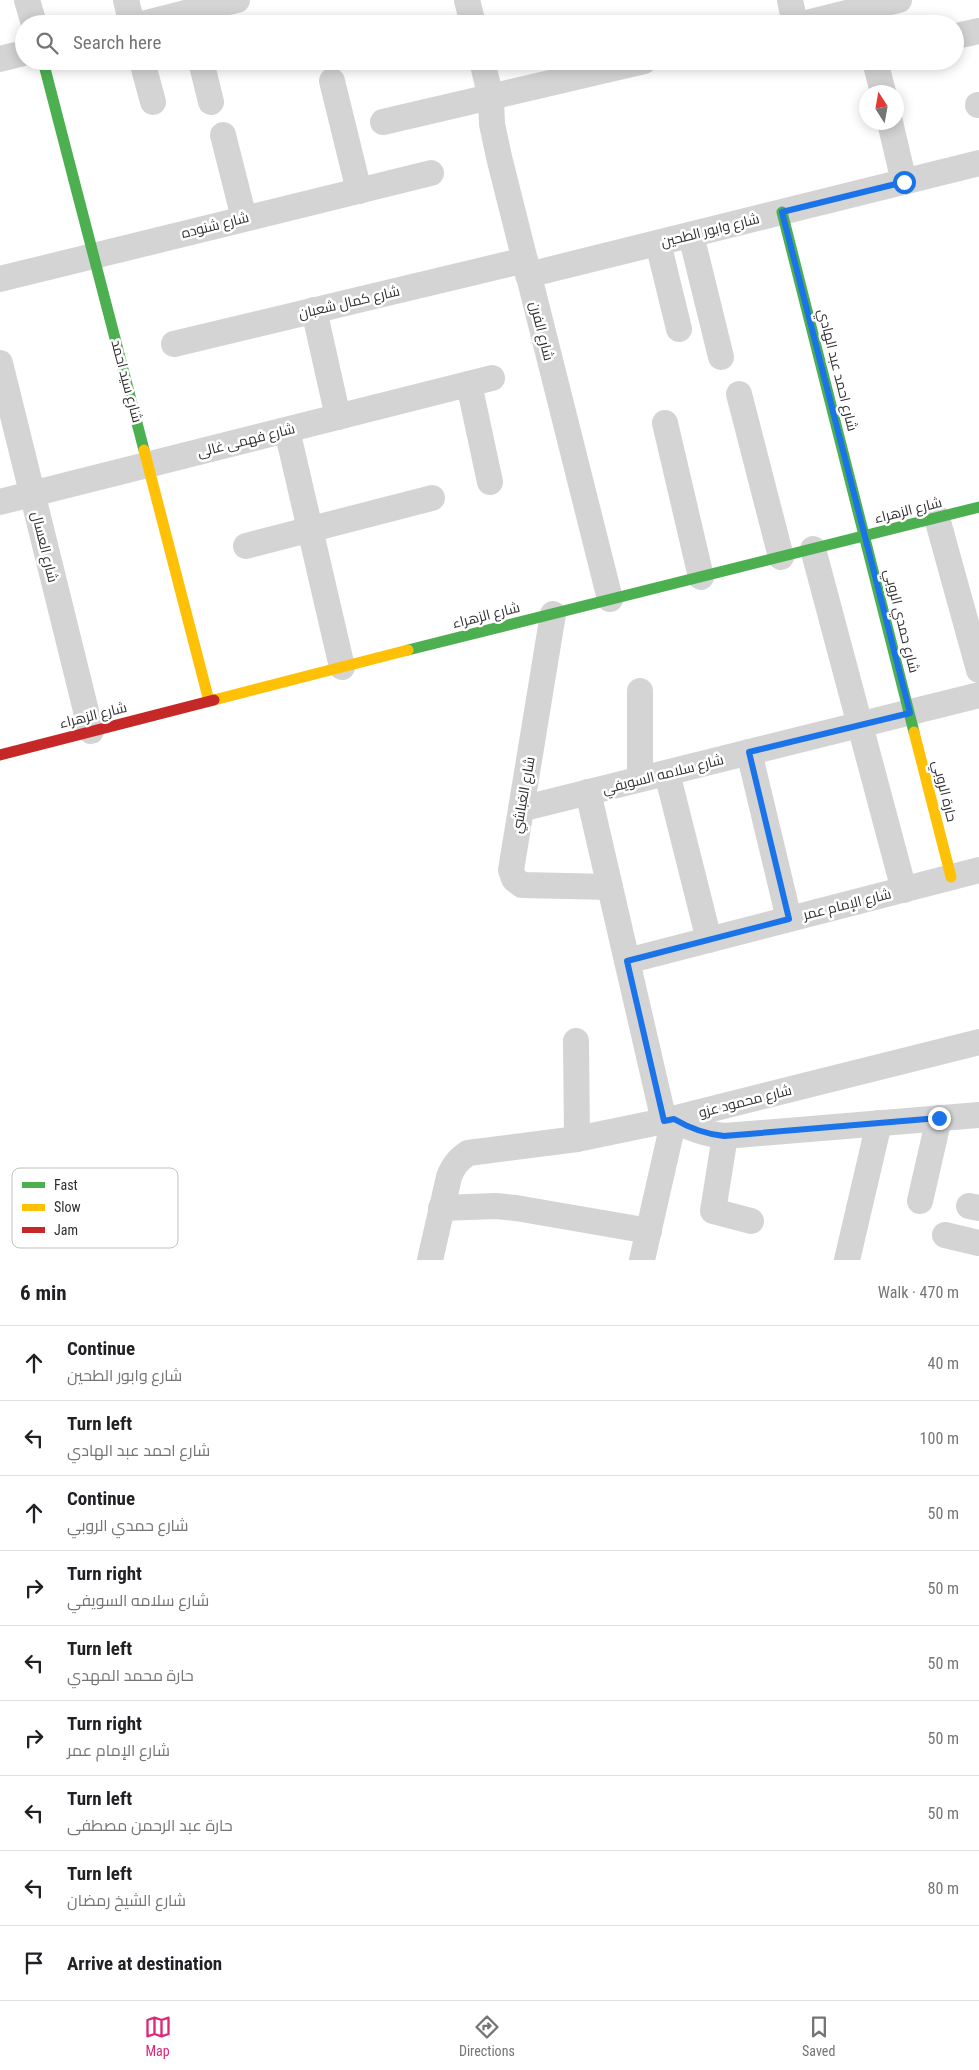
<!DOCTYPE html>
<html lang="en">
<head>
<meta charset="utf-8">
<style>
  body { margin:0; font-family:"Roboto Condensed",Cairo,sans-serif; background:#f6f6f6; color:#202124 }
  .compass { position:absolute; left:859px; top:85px; width:45px; height:45px; border-radius:50%; background:#fff; box-shadow:0 2px 12px #0003; rotate:349deg }
  .stop { position:absolute; width:15px; height:15px; margin:-11px; border:4px solid #1a73e8; border-radius:50%; background:#fff }
  .stop.end { background:#1a73e8; border-color:#fff; box-shadow:0 1px 5px #0008 }
  .list { margin:0; padding:0; list-style:none }
  h2 { display:flex; justify-content:space-between; align-items:center; height:65px; margin:0; padding:0 20px; font-size:21px }
  h2 small { font-size:16px; font-weight:400; color:#757577 }
  .list li { display:grid; grid-template-columns:32px 1fr auto; gap:15px; align-items:center; box-sizing:border-box; height:75px; padding:0 20px; border-top:1px solid #e0e0e0 }
  .list b { display:block; font-size:19px; white-space:nowrap }
  .list p { margin:0; font-size:16px; white-space:nowrap; color:#757577 }
  .list em { font-size:16px; font-style:normal; color:#757577 }
  .icon { flex:none; width:28px; height:28px; fill:none; stroke:currentColor; stroke-width:2; stroke-linecap:round; stroke-linejoin:round }
  .map { position:relative; flex:none; width:979px; height:1260px; overflow:hidden }
  .search { position:absolute; background:#fff; box-shadow:0 2px 12px #0003; left:15px; right:15px; top:15px; height:55px; display:flex; align-items:center; gap:12px; box-sizing:border-box; padding:0 18px; border-radius:28px; color:#757577; font-size:19px }
  .sheet { height:740px; background:#fff }
  nav { display:flex; justify-content:space-around; align-items:center; box-sizing:border-box; height:70px; border-top:1px solid #e0e0e0; background:#fff; font-size:14px; color:#757577 }
  nav a { display:grid; justify-items:center; gap:2px }
  nav .on { color:#db2777 }
  .map>svg:first-child { display:block }
  .lines { fill:none; stroke-linecap:round; stroke-linejoin:round }
  .street { stroke:#d4d4d4; stroke-width:26 }
  .fast { stroke:#4caf50; stroke-width:11 }
  .slow { stroke:#ffc107; stroke-width:11 }
  .jam { stroke:#c62828; stroke-width:11 }
  .route { stroke:#1a73e8; stroke-width:6 }
  .labels { text-anchor:middle; dominant-baseline:central; stroke-width:5; stroke-linejoin:round; paint-order:stroke }
  .street-label { font-size:14px; fill:#2f2f2f; stroke:#fff }
  .key { fill:#fff; stroke:#c1c1c1; stroke-width:1 }
  .key-label { font-size:14px; fill:#2f2f2f }
</style>
</head>
<body>
<div class="map">
<svg width="979" height="1260" viewBox="0 0 979 1260">
  <rect width="100%" height="100%" fill="#fff"/>
  <g class="lines">
    <g class="street">
      <path d="M27,0l7,24"/>
      <path d="M126,0l6,24"/>
      <path d="M467,0l6,24"/>
      <path d="M790,0l5,24"/>
      <path d="M142,24l95,-24"/>
      <path d="M802,24l97,-24"/>
      <path d="M961,35l18,-4"/>
      <path d="M0,59l24,-6"/>
      <path d="M142,61l11,41"/>
      <path d="M201,61l10,41"/>
      <path d="M482,61l9,37 1,26 7,33 111,442"/>
      <path d="M875,61l8,31"/>
      <path d="M332,81l27,110"/>
      <path d="M978,105h1"/>
      <path d="M383,122l261,-61"/>
      <path d="M890,122l14,60"/>
      <path d="M223,135l21,83"/>
      <path d="M691,235l30,122"/>
      <path d="M658,243l21,86"/>
      <path d="M528,275l451,-112"/>
      <path d="M0,279l431,-106"/>
      <path d="M314,310l24,107"/>
      <path d="M174,344l351,-84"/>
      <path d="M0,363l91,368"/>
      <path d="M469,384l21,98"/>
      <path d="M739,394l42,163"/>
      <path d="M665,423l36,154"/>
      <path d="M287,430l55,237"/>
      <path d="M0,502l492,-124"/>
      <path d="M937,518l42,152"/>
      <path d="M246,546l186,-48"/>
      <path d="M813,549l91,341"/>
      <path d="M553,614l-42,256 3,9 8,6 88,2"/>
      <path d="M749,752l40,167"/>
      <path d="M667,773l42,167"/>
      <path d="M640,779v-88"/>
      <path d="M588,792l76,329"/>
      <path d="M521,809l458,-114"/>
      <path d="M627,961l352,-91"/>
      <path d="M576,1041l1,98"/>
      <path d="M725,1136l-12,75 38,10"/>
      <path d="M920,1201l19,-83"/>
      <path d="M969,1206l10,2"/>
      <path d="M441,1208l55,-2 20,2 133,23"/>
      <path d="M945,1235l34,8"/>
      <path d="M430,1260l19,-83c4,-11 9,-17 19,-24l109,-14 87,-18 315,-79"/>
      <path d="M642,1260l32,-141c17,10 31,15 51,17l254,-21"/>
      <path d="M847,1260l32,-137"/>
    </g>
    <g class="fast">
      <path d="M43,61l101,389"/>
      <path d="M782,212l132,520"/>
      <path d="M408,650l571,-143"/>
    </g>
    <g class="slow">
      <path d="M144,450l65,251"/>
      <path d="M214,700l194,-50"/>
      <path d="M914,732l37,145"/>
    </g>
    <path class="jam" d="M0,755l214,-55"/>
  </g>
  <g class="lines">
    <path class="route" d="M904,182l-122,30 128,501 -161,39 40,167 -162,42 37,160 10,-2c17,10 31,15 50,17l215,-18"/>
  </g>
  <g class="labels">
    <g class="street-label">
      <text transform="translate(215 225) rotate(-14)">شارع شنوده</text>
      <text transform="translate(710 230) rotate(-14)">شارع وابور الطحين</text>
      <text transform="translate(349 302) rotate(-13)">شارع كمال شعبان</text>
      <text transform="translate(542 331) rotate(76)">شارع الفرن</text>
      <text transform="translate(838 370) rotate(76)">شارع احمد عبد الهادي</text>
      <text transform="translate(127 381) rotate(75)">شارع سيد احمد</text>
      <text transform="translate(246 440) rotate(-14)">شارع فهمى غالى</text>
      <text transform="translate(908 510) rotate(-14)">شارع الزهراء</text>
      <text transform="translate(45 547) rotate(76)">شارع العسال</text>
      <text transform="translate(486 615) rotate(-14)">شارع الزهراء</text>
      <text transform="translate(902 621) rotate(76)">شارع حمدي الروبي</text>
      <text transform="translate(93 715) rotate(-14)">شارع الزهراء</text>
      <text transform="translate(663 774) rotate(-14)">شارع سلامه السويفي</text>
      <text transform="translate(945 791) rotate(76)">حارة الروبي</text>
      <text transform="translate(523 795) rotate(-80)">شارع الغباشي</text>
      <text transform="translate(847 904) rotate(-14)">شارع الإمام عمر</text>
      <text transform="translate(745 1101) rotate(-14)">شارع محمود عزو</text>
    </g>
  </g>
  <rect x="12" y="1168" width="166" height="80" rx="8" class="key"/>
  <rect x="22" y="1182" width="23" height="6" fill="#4caf50"/>
  <rect x="22" y="1204" width="23" height="7" fill="#ffc107"/>
  <rect x="22" y="1227" width="23" height="6" fill="#c62828"/>
  <g class="key-label">
    <text x="54" y="1190">Fast</text>
    <text x="54" y="1212">Slow</text>
    <text x="54" y="1235">Jam</text>
  </g>
</svg>
<svg class="compass" viewBox="-18 -18 36 36"><path d="M0-13l5 13h-10z" fill="#e53935"/><path d="M0 13l5-13h-10z" fill="#757577"/></svg>
<div class="stop" style="left:904px;top:182px"></div>
<div class="stop end" style="left:939px;top:1118px"></div>
<div class="search"><svg class="icon" aria-label="search" viewBox="0 0 24 24"><circle cx="10" cy="10" r="6"/><path d="M15 15l6 6"/></svg>Search here</div>
</div>
<section class="sheet">
<h2>6 min<small>Walk · 470 m</small></h2>
<ul class="list">
<li><svg class="icon" aria-label="ahead" viewBox="0 0 24 24"><path d="M12 20V5M6 11l6-6 6 6"/></svg><div><b>Continue</b><p>شارع وابور الطحين</p></div><em>40 m</em></li>
<li><svg class="icon" aria-label="left" viewBox="0 0 24 24"><path d="M17 20v-9H6M10 6l-5 5 5 5"/></svg><div><b>Turn left</b><p>شارع احمد عبد الهادي</p></div><em>100 m</em></li>
<li><svg class="icon" aria-label="ahead" viewBox="0 0 24 24"><path d="M12 20V5M6 11l6-6 6 6"/></svg><div><b>Continue</b><p>شارع حمدي الروبي</p></div><em>50 m</em></li>
<li><svg class="icon" aria-label="right" viewBox="0 0 24 24"><path d="M7 20v-9h11M14 6l5 5-5 5"/></svg><div><b>Turn right</b><p>شارع سلامه السويفي</p></div><em>50 m</em></li>
<li><svg class="icon" aria-label="left" viewBox="0 0 24 24"><path d="M17 20v-9H6M10 6l-5 5 5 5"/></svg><div><b>Turn left</b><p>حارة محمد المهدي</p></div><em>50 m</em></li>
<li><svg class="icon" aria-label="right" viewBox="0 0 24 24"><path d="M7 20v-9h11M14 6l5 5-5 5"/></svg><div><b>Turn right</b><p>شارع الإمام عمر</p></div><em>50 m</em></li>
<li><svg class="icon" aria-label="left" viewBox="0 0 24 24"><path d="M17 20v-9H6M10 6l-5 5 5 5"/></svg><div><b>Turn left</b><p>حارة عبد الرحمن مصطفى</p></div><em>50 m</em></li>
<li><svg class="icon" aria-label="left" viewBox="0 0 24 24"><path d="M17 20v-9H6M10 6l-5 5 5 5"/></svg><div><b>Turn left</b><p>شارع الشيخ رمضان</p></div><em>80 m</em></li>
<li><svg class="icon" aria-label="arrive" viewBox="0 0 24 24"><path d="M6 21V4h12l-3 4 3 4H6"/></svg><div><b>Arrive at destination</b></div></li>
</ul>
</section>
<nav>
<a class="on"><svg class="icon" aria-label="map" viewBox="0 0 24 24"><path d="M3 6l6-2 6 2 6-2v14l-6 2-6-2-6 2zM9 4v14M15 6v14"/></svg>Map</a>
<a><svg class="icon" aria-label="directions" viewBox="0 0 24 24"><path d="M12 3l9 9-9 9-9-9zM9 14v-3h6M13 9l2 2-2 2"/></svg>Directions</a>
<a><svg class="icon" aria-label="saved" viewBox="0 0 24 24"><path d="M7 4h10v16l-5-4-5 4z"/></svg>Saved</a>
</nav>
</body>
</html>
